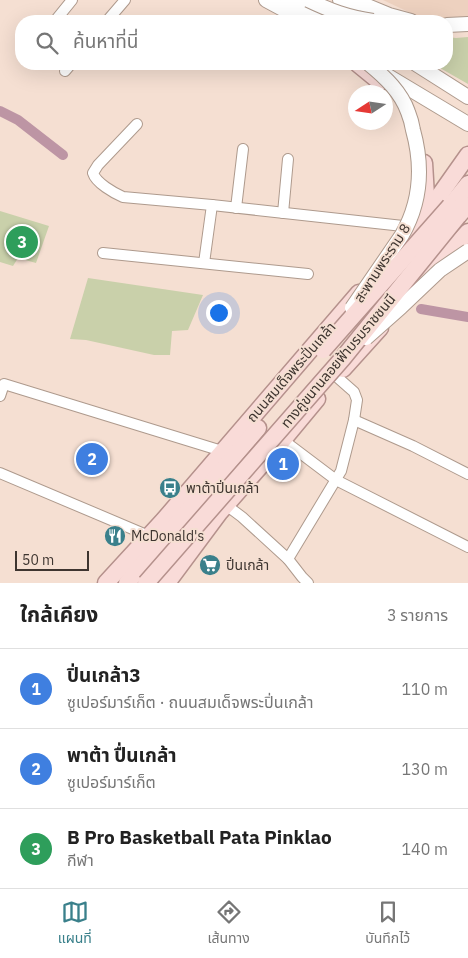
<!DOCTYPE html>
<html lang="th">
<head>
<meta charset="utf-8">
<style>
  body { margin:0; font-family:"IBM Plex Sans","Noto Sans Thai",sans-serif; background:#f2f2f2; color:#222 }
  .compass { position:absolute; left:348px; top:85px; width:45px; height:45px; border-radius:50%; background:#fff; box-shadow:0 5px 20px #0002; rotate:258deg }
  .scale { position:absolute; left:15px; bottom:12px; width:74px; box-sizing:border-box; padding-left:5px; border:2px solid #3e3530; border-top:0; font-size:14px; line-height:18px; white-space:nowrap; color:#3e3530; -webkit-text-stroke:4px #f5dfd2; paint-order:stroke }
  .you { position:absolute; left:218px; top:312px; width:18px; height:18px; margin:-12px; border:4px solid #fff; border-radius:50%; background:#1a73e8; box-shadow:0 0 0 8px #1a73e833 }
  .badge { display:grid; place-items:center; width:32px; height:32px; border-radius:50%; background:#3a808b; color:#fff; font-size:16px; font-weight:700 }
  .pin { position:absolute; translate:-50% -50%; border:2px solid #fff; box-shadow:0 1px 5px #0006 }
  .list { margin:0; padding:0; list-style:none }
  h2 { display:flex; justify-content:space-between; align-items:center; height:65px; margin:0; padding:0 20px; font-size:21px }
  h2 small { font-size:16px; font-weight:400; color:#767676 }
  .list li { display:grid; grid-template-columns:32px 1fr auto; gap:15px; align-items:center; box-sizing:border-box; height:80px; padding:0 20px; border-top:1px solid #e0e0e0 }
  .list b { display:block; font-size:19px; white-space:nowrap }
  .list p { margin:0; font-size:16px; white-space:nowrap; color:#767676 }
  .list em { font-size:16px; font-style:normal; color:#767676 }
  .icon { flex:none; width:28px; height:28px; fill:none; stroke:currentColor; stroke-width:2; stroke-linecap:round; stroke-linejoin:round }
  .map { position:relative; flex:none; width:468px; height:583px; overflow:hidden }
  .search { position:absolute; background:#fff; box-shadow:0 5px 20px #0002; left:15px; right:15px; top:15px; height:55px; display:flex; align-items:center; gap:12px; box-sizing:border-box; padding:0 18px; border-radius:20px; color:#767676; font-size:19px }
  .sheet { height:305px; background:#fff }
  nav { display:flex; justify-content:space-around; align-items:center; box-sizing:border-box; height:70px; border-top:1px solid #e0e0e0; background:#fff; font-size:14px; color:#767676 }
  nav a { display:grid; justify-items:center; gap:2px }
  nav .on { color:#3a808b }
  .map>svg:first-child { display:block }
  .built { fill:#edd1bf }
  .green { fill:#c9d0aa }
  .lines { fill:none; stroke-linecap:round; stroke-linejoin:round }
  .canal { stroke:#bd95a4; stroke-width:10 }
  .street-casing { stroke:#ae9a8d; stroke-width:12 }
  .secondary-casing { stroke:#ae9a8d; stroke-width:16 }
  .primary-casing { stroke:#b5918c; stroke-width:19 }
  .street { stroke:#fff; stroke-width:10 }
  .secondary { stroke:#fff; stroke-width:14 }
  .primary { stroke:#f9dbd8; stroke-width:16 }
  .secondary-bridge-casing { stroke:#ae9a8d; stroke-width:16; stroke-linecap:butt }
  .primary-bridge-casing { stroke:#b5918c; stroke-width:19; stroke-linecap:butt }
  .secondary-bridge { stroke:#fff; stroke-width:14 }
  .primary-bridge { stroke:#f9dbd8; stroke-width:16 }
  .labels { text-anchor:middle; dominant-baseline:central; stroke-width:4; stroke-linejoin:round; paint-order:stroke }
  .street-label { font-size:14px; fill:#3e3530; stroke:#f5dfd2 }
  .poi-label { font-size:14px; fill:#3e3530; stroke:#f5dfd2; text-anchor:start }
</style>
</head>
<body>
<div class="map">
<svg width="468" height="583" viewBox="0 0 468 583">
  <rect width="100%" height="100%" fill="#f5dfd2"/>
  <path class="built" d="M383,0h85v20l-30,1 -21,-5z"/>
  <g class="green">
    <path d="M447,37l9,1 12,-1v47l-35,-20h14z"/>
    <path d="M0,211l49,15 -13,37 -18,-5 -5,8 -13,-4z"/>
    <path d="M88,278l115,17 -15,35 -16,1 -2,24h-16l-68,-15 -16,-1z"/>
  </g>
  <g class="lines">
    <g class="canal">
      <path d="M0,111l18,9 45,35"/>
      <path d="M421,309l47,8"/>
    </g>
    <g class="street-casing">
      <g id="street">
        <path d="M55,21l17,-21"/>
        <path d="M107,21l18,-21"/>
        <path d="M65,71l6,-7"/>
        <path d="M137,124l-39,41 -5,8c3,10 21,20 30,24l89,8 200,22"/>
        <path d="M236,208l7,-59"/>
        <path d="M283,213l5,-54"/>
        <path d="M103,253l205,21"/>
        <path d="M204,263l8,-58"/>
        <path d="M0,396l4,-12 218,67"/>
        <path d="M354,420l59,26 55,28"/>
        <path d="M283,440l53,40 132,67"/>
        <path d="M0,473l149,63"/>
        <path d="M226,505l16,12 46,42 14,18 6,6"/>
        <path d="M288,559l53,-88 13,-51 3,-20 -3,-8 -17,-15"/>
      </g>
    </g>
    <g class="secondary-casing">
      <g id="secondary">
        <path d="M266,0l39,21"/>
        <path d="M288,0l32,21"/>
        <path d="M340,0l17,17"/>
        <path d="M353,0l36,15 22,6"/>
        <path d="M447,25l21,-1"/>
        <path d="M416,64l52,33"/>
        <path d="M383,73l85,51"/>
      </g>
    </g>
    <g class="primary-casing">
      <g id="primary">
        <path d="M358,64l22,18"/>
        <path d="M424,163l3,50"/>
        <path d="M450,206l18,-22"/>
        <path d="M458,216l10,-11"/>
        <path d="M396,249l31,-36 41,-58"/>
        <path d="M424,278l44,-46"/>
        <path d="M343,369l37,-41"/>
        <path d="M106,583l57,-62 196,-228"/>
        <path d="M127,583l131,-155"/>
        <path d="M167,583l52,-70 59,-67 39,-47"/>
      </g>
    </g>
    <use href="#street" class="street"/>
    <use href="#secondary" class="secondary"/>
    <use href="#primary" class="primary"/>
    <g class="secondary-bridge-casing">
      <g id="secondary-bridge">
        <path d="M308,0c23,11 39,17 65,21"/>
        <path d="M352,308l50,-73c19,-33 21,-69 11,-105 -1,-6 -3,-13 -5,-18 -7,-20 -23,-35 -39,-48"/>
        <path d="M366,338l35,-31 39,-37 28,-19"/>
      </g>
    </g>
    <g class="primary-bridge-casing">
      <g id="primary-bridge">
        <path d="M323,350l127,-144"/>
        <path d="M146,583l197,-225 115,-142"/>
      </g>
    </g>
    <use href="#secondary-bridge" class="secondary-bridge"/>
    <use href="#primary-bridge" class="primary-bridge"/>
  </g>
  <defs>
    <g id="bus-disc" transform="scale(1.125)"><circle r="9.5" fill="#3a808b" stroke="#f5dfd2"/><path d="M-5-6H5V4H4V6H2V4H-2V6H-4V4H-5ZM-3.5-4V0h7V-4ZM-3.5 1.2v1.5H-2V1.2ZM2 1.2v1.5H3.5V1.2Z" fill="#fff"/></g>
    <g id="restaurant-disc" transform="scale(1.125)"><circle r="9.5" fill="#3a808b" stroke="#f5dfd2"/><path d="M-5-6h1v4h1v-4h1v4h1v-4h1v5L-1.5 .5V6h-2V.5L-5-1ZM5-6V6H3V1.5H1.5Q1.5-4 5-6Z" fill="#fff"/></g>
    <g id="supermarket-disc" transform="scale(1.125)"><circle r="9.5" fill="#3a808b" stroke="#f5dfd2"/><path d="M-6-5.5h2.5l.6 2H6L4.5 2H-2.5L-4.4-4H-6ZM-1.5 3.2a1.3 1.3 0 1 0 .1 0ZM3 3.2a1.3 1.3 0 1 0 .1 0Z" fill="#fff"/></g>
  </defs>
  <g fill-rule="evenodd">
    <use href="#bus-disc" x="170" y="488"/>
    <use href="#restaurant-disc" x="115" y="536"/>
    <use href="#supermarket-disc" x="210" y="565"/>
  </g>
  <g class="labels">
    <g class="street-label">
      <text transform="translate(382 263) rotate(-57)">สะพานพระราม 8</text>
      <text transform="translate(338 361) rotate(-50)">ทางคู่ขนานลอยฟ้าบรมราชชนนี</text>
      <text transform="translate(291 372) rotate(-49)">ถนนสมเด็จพระปิ่นเกล้า</text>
    </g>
    <g class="poi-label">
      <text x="186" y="488">พาต้าปิ่นเกล้า</text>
      <text x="131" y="536">McDonald's</text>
      <text x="226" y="565">ปิ่นเกล้า</text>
    </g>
  </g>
</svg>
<svg class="compass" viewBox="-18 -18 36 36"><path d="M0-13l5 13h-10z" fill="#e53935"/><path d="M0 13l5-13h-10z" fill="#767676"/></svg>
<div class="scale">50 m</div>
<div class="you"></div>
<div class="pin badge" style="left:283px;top:464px;background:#3f7fe0">1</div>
<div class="pin badge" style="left:92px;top:459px;background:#3f7fe0">2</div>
<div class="pin badge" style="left:22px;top:242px;background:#2e9e5b">3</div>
<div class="search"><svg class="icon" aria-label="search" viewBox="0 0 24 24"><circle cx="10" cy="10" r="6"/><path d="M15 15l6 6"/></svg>ค้นหาที่นี่</div>
</div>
<section class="sheet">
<h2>ใกล้เคียง<small>3 รายการ</small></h2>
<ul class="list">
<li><span class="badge" style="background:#3f7fe0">1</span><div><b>ปิ่นเกล้า3</b><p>ซูเปอร์มาร์เก็ต · ถนนสมเด็จพระปิ่นเกล้า</p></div><em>110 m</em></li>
<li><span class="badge" style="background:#3f7fe0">2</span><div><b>พาต้า ปื่นเกล้า</b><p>ซูเปอร์มาร์เก็ต</p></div><em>130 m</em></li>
<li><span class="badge" style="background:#2e9e5b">3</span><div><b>B Pro Basketball Pata Pinklao</b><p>กีฬา</p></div><em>140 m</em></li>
</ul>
</section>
<nav>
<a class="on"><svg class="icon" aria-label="map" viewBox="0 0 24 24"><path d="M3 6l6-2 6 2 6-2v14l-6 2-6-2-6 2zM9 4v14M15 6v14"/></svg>แผนที่</a>
<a><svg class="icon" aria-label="directions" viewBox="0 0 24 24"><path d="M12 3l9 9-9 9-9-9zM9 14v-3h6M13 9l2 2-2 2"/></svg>เส้นทาง</a>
<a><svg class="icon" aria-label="saved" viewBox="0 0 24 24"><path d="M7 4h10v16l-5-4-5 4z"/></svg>บันทึกไว้</a>
</nav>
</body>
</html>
